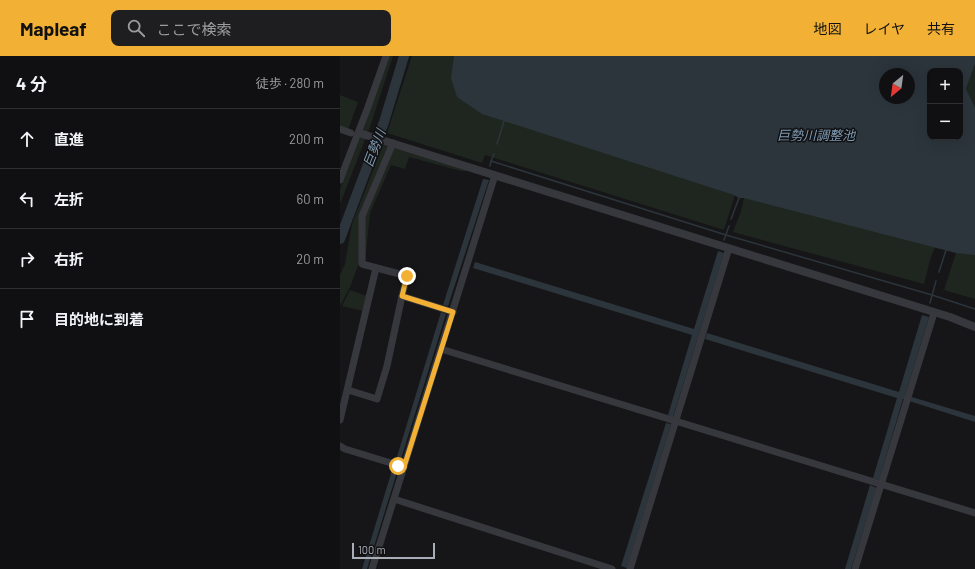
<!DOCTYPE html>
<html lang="ja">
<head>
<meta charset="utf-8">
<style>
  body { margin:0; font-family:Barlow,"Noto Sans JP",sans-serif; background:#1e1e20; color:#f1f3f6 }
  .controls { position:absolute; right:12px; top:12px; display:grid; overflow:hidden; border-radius:8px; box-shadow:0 4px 16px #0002 }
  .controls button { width:36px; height:36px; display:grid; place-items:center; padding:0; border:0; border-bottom:1px solid #303032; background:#101012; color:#f1f3f6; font:20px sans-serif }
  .compass { position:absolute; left:539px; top:12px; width:36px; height:36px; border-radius:50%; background:#101012; box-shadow:0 4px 16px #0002; rotate:209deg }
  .scale { position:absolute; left:12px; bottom:10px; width:83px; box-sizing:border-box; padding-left:4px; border:2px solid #a8adb8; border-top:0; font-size:11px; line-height:14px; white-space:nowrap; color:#a8adb8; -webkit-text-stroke:3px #111113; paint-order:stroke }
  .stop { position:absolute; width:12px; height:12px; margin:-9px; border:3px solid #f2b134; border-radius:50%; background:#fff }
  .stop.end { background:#f2b134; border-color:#fff; box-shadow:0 1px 4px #0008 }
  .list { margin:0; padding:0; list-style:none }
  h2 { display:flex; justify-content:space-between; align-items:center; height:52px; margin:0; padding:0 16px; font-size:17px }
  h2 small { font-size:13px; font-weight:400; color:#9c9d9f }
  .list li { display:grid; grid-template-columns:26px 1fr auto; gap:12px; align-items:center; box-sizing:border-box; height:60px; padding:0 16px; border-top:1px solid #303032 }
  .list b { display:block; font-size:15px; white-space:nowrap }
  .list em { font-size:13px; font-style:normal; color:#9c9d9f }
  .icon { flex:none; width:22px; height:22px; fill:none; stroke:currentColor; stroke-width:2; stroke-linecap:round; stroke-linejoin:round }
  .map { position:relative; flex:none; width:635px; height:513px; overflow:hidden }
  header { display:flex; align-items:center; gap:24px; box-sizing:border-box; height:56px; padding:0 20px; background:#f2b134; color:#111 }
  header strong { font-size:19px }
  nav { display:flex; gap:22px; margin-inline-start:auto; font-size:14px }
  .search { width:280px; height:36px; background:#1e1e20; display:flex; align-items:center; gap:10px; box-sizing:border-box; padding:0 14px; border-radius:8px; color:#9c9d9f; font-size:15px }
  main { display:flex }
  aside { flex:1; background:#101012 }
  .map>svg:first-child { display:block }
  .green { fill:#1e261f }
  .water { fill:#2c353c; fill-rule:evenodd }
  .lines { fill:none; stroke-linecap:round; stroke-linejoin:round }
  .stream { stroke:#2c353c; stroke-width:1.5 }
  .river { stroke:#2c353c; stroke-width:10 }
  .minor { stroke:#37383d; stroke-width:7 }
  .tertiary { stroke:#37383d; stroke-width:8 }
  .route { stroke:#f2b134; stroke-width:5 }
  .labels { text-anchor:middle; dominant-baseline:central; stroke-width:3; stroke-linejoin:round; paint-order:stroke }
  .water-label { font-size:13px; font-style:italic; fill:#7f9bb3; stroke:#111113 }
</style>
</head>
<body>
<header>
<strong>Mapleaf</strong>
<div class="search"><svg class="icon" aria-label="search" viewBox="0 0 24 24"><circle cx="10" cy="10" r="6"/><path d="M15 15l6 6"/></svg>ここで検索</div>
<nav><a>地図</a><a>レイヤ</a><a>共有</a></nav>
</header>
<main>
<aside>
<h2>4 分<small>徒歩 · 280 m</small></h2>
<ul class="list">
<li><svg class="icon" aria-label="ahead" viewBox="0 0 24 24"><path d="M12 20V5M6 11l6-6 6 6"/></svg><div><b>直進</b></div><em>200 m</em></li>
<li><svg class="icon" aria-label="left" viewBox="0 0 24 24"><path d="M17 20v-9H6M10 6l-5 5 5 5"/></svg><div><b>左折</b></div><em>60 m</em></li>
<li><svg class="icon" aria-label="right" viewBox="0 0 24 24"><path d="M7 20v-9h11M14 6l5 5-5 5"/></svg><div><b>右折</b></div><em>20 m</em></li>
<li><svg class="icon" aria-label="arrive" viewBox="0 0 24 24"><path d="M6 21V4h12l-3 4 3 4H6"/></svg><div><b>目的地に到着</b></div></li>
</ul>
</aside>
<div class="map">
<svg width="635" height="513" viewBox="0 0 635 513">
  <rect width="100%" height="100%" fill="#161618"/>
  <g class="green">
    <path d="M48,0h5l-23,71 -30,77v-15l25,-64z"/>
    <path d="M72,0h135l383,81 14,95 -9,15 -5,13 -6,24 -191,-52 8,-21 3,-13 -1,-29 -19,61 -239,-75 -3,8 -95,-30z"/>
    <path d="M635,8v235l-31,-9 12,-37v-21l15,-31 -11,-104 6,-8z"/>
    <path d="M0,39l18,7 -10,28 -8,-4z"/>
    <path d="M43,89l89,26h-11l-52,-14 -4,12 -14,-4 -21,48 -5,49 -6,1 -9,24 -10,19v-31l5,-11 7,-40z"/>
    <path d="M10,234l17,6 -4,15 -21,-5z"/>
  </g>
  <g class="water">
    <path d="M114,0h521v8l-9,25 9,19v147l-19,-2 -212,-55h-5l-5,-3 -230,-74 -22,-7 -25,-17 -6,-19zM590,15h30v66h-30zM545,18h24v24h-24z"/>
    <path d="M143,123l6,1 -41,126 -5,-1z"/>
    <path d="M378,195l6,2 -51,164 -5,-2 24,-80 -219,-67 2,-6 219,67z"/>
    <path d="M101,256l5,2 -46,148 -4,-2z"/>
    <path d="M582,259l7,2 -24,78 70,21v6l-72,-23 -24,81 -6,-2 24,-80 -192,-59 2,-6 192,59z"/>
    <path d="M326,367l5,1 -44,144 -6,-2z"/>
    <path d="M53,411l5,2 -31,100h-5z"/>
    <path d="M530,429l7,3 -26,81h-6z"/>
  </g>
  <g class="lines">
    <g class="stream">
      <path d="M157,88l7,-23"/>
      <path d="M151,105l3,-7"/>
      <path d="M150,110l1,-5 235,74 206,60 43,14"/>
      <path d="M391,163l8,-21"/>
      <path d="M384,184l5,-14"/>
      <path d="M599,216l7,-22"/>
      <path d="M590,247l6,-22"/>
    </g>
    <path class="river" d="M0,183l44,-117 20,-66"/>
    <g class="minor">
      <path d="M0,73l11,4"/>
      <path d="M53,87l-31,73v48l45,12 -5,20 51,16"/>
      <path d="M0,124l28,-73 18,-51"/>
      <path d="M101,293l534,164"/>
      <path d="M8,334l29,9 10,-33 15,-70"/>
      <path d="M0,364l36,-152"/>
      <path d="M0,390l5,3 59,18"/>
      <path d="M54,443l218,70"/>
      <path d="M32,513l123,-394"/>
      <path d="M290,513l99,-321"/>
      <path d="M515,513l79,-256"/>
    </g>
    <path class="tertiary" d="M19,77l591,184 25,10"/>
  </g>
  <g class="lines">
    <path class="route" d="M58,410l6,1 49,-155 -51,-16 5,-20"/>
  </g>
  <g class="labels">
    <g class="water-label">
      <text x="476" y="79">巨勢川調整池</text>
      <text transform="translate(34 92) rotate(-69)">巨勢川</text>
    </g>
  </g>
</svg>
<div class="controls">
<button>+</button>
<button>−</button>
</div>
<svg class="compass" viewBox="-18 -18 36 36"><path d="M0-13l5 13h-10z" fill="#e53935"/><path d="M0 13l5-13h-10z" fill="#9c9d9f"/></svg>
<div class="scale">100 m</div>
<div class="stop" style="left:58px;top:410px"></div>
<div class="stop end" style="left:67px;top:220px"></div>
</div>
</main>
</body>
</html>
